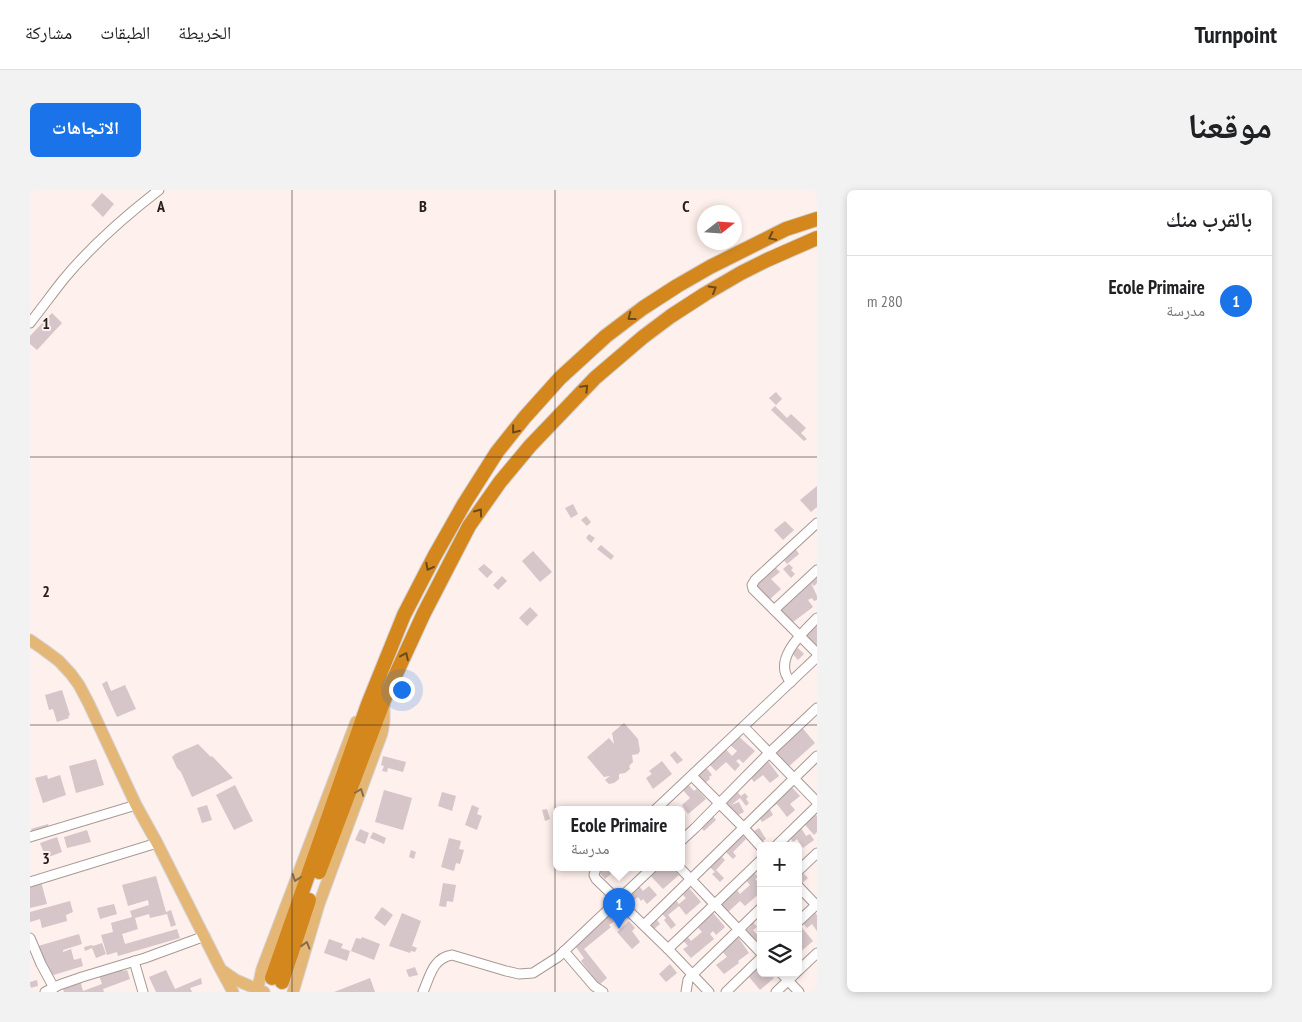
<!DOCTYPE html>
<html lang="ar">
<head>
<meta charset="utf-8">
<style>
  body { margin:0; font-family:"PT Sans Narrow","Noto Naskh Arabic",sans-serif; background:#f2f2f2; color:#202124; direction:rtl }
  .controls { position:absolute; right:15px; bottom:15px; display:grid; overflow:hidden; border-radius:8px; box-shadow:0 2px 8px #0003 }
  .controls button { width:45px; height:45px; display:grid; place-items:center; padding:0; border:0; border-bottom:1px solid #e0e0e0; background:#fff; color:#202124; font:25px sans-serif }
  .compass { position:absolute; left:667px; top:15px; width:45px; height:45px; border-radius:50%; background:#fff; box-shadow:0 2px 8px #0003; rotate:73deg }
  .you { position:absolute; left:371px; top:499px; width:18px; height:18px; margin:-12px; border:4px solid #fff; border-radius:50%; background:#1a73e8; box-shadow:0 0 0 8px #1a73e833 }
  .badge { display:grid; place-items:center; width:32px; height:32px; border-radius:50%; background:#1a73e8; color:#fff; font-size:16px; font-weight:700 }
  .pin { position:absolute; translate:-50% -41px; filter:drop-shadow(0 1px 2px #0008) }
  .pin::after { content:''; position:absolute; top:26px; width:18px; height:15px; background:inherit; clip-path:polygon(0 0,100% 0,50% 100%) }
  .popup { position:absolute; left:523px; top:616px; width:132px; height:65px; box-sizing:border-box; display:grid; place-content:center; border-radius:8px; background:#fff; filter:drop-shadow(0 1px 4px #0005); font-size:16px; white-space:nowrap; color:#757577 }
  .popup b { font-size:19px; color:#202124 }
  .popup::after { content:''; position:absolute; left:50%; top:100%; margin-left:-10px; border:10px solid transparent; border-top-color:#fff }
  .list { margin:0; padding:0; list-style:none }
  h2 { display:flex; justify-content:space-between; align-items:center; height:65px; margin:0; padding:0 20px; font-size:21px }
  h2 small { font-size:16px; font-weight:400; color:#757577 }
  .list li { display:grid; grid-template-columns:32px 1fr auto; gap:15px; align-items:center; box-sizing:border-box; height:90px; padding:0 20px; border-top:1px solid #e0e0e0 }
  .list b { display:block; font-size:19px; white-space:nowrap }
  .list p { margin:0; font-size:16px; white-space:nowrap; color:#757577 }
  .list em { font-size:16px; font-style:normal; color:#757577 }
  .icon { flex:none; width:28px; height:28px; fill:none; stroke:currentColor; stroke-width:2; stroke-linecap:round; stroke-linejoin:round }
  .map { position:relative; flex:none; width:787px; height:802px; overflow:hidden; direction:ltr; border-radius:8px }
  header { display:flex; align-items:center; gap:30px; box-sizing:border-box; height:70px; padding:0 25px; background:#fff; border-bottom:1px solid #e0e0e0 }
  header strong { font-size:24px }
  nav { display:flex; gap:28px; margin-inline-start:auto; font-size:18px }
  .intro { display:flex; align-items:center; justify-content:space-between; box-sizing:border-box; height:120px; padding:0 30px }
  h1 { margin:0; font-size:35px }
  .button { padding:12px 22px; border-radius:8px; background:#1a73e8; color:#fff; font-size:18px; font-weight:700 }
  main { display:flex; gap:30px; padding:0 30px }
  aside { flex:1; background:#fff; border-radius:8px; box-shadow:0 2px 8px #0003 }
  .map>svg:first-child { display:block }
  .building { fill:#d6c5c9 }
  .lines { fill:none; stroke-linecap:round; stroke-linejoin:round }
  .minor-casing { stroke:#a99995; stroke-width:11 }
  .major-casing { stroke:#d3d2d2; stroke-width:13 }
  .highway-casing { stroke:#d3d2d2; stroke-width:16 }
  .minor { stroke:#fff; stroke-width:9 }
  .major { stroke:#e5b777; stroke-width:11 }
  .highway { stroke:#d4871d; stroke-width:14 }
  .oneway { stroke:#6b491d }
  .oneway2 { stroke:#856b4a }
  .grid { fill:none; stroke:#251f1d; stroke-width:1; stroke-opacity:0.55 }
  .grid-label { font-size:16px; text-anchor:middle; font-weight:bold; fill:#251f1d; stroke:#fef0ec; stroke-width:4; stroke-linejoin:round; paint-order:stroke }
</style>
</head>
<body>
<header>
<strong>Turnpoint</strong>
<nav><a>الخريطة</a><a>الطبقات</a><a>مشاركة</a></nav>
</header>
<div class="intro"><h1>موقعنا</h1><a class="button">الاتجاهات</a></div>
<main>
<aside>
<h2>بالقرب منك<small></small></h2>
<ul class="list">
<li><span class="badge">1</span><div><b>Ecole Primaire</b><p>مدرسة</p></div><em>280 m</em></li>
</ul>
</aside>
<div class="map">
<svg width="787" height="802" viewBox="0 0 787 802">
  <rect width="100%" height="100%" fill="#fef0ec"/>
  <g class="building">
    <path d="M72,3l12,11 -11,13 -12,-12z"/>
    <path d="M22,123l10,10 -25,27 -7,-6v-8z"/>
    <path d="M746,202l6,7 -6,6 -7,-7z"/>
    <path d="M745,216l12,12 4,-4 15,14 -5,5 6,6 -3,2 -33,-31z"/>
    <path d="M787,296v21l-6,5 -11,-12z"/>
    <path d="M543,314l5,10 -7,4 -6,-10z"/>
    <path d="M556,326l5,6 -4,4 -6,-6z"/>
    <path d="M755,331l9,9 -11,10 -9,-10z"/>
    <path d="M559,344l6,4 -4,5 -5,-5z"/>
    <path d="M762,354l7,10 -12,10 -8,-10z"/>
    <path d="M571,355l13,11 -3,4 -14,-11z"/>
    <path d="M503,361l19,21 -12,10 -18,-21z"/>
    <path d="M741,373l9,9 -9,7 10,10 -13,12 -17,-20z"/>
    <path d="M454,374l9,8 -6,6 -9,-9z"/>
    <path d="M759,374l4,4 -2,2 4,4 -4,4 -8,-9z"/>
    <path d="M787,376v17l-3,3 -3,-3 6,13v4l-3,1 -2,-3 -4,2 5,7 -24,18 -15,-20 24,-18 5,7 -5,-9z"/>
    <path d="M472,386l5,5 -9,9 -5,-5z"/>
    <path d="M500,417l8,8 -11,11 -8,-8z"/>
    <path d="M781,431l4,6 2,-1v22l-19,-16z"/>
    <path d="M768,458l6,6 -6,6 -6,-7z"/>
    <path d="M77,491l4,10 14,-6 11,24 -19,8 -15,-33z"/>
    <path d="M32,500l8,25 -2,1 1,2 -12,4 -4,-13 -4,1 -4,-15z"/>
    <path d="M594,533l14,16 2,12 -2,3 -6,1 1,7 -4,4 1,3 -5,4 -6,1v5l-5,4 -5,1 -4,-4 5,-4 -6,1 -17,-20 22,-19 5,6 -2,-11z"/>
    <path d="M769,534l16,19 -28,25 -16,-19z"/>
    <path d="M707,545l18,16 -12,12 -4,-4 -3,2 4,4 -5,6 -9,-9 -10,9 -9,-9 16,-16 9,10 5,-5 -9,-8z"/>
    <path d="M168,554l13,13 1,-1 21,22 -41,19 -11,-25 -4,-4 -5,-11 3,-3z"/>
    <path d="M645,561l8,9 -6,4 -7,-9z"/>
    <path d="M353,566l23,6 -3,10 -15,-4 -1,4 -5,-1 2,-5 -3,-1z"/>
    <path d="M735,567l14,19 -9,7 -7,-8 -9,7 -8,-11z"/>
    <path d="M66,569l8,26 -28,8 -7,-27z"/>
    <path d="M632,571l10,13 -19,15 -7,-11 6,-4 -3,-3z"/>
    <path d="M675,576l7,9 -3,2 1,2 -10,8 -8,-10z"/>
    <path d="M17,585l1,4 12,-4 6,20 -23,8 -8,-25z"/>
    <path d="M657,593l7,8 3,-2 9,10 -18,15 -6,-9 8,-7 -9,-10z"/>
    <path d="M758,593l12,13 -10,8 5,6 -8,7 -10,-13 -6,4 -3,-4z"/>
    <path d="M205,595l18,36 -19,9 -18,-35z"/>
    <path d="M703,597l8,9 4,-3 3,4 -2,2 3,4 -3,3 -6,-8 -9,7 8,-3 5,10 -10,5 -18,-14z"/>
    <path d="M354,600l28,8 -9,32 -28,-8z"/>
    <path d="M412,602l14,4 -4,15 -14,-5z"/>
    <path d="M737,614l6,11 -11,7 -7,-11z"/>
    <path d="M177,615l5,15 -10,3 -5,-15z"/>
    <path d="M442,615l7,3 -2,6 5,2 -5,14 -12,-5z"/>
    <path d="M681,618l5,5 -3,3 3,4 -12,11 -8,-8z"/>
    <path d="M517,619l3,10 -5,2 -3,-11z"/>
    <path d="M781,620l6,6v16l-3,3 -14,-16z"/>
    <path d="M768,633l8,13 4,-2 4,6 -11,8 -6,-9 -4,3 -7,-11z"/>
    <path d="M18,634l1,4 -17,5 -1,-4z"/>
    <path d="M721,637l3,4 5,-3 7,11 -9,6 -9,-15z"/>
    <path d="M330,639l9,4 -4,11 -10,-4z"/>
    <path d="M57,640l4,12 -24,6 -3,-11z"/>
    <path d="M708,641l8,8 -13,13 3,4 -3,3 -7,-7 -4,5 3,3 -9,10 8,8 -4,4 -8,-8 3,-2 -10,-10z"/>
    <path d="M343,642l13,6 -2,6 -14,-6z"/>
    <path d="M27,647l5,15 -16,6 -6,-15z"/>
    <path d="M419,648l12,3 -2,8 5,1 -4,14 -4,-1 -2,8 -13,-4z"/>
    <path d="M381,660l5,2 -2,7 -5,-2z"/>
    <path d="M719,677l9,10 -3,2 6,6v7l-16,14 -5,-5 -12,11 -11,-13 16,-14 7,9 10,-9 -7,-9z"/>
    <path d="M569,678h19l-13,11 -8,-9z"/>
    <path d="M620,678h23l6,7 -16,14 -17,-18z"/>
    <path d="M768,678l10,10 -8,7 -2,-2z"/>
    <path d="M126,686l10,36 5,-2 5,15 -5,2 -4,-13 -17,4 -1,-4 -14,4 3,11 -16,5 3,10 52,-15 3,9 -62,18 -1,-4 -10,3 -6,-20 12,-3 -2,-9 21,-6 -2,-6 19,-6 -1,-5 -20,6 -6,-21z"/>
    <path d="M10,688l7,26 -17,4v-27z"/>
    <path d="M605,691l8,10 6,-5 8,9 -10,9 -4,-5 -2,2 -3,-4 -6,5 -3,-4 -2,1 -4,-5z"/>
    <path d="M413,693l13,2 -3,17 -6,-1 -1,6 -7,-1z"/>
    <path d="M655,693l16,19 -15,13 -7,-9 -11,9 8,10 -5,4 -7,-9 2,-2 -9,-10 15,-12 7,8 7,-6 -3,-3 -3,2 -5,-6z"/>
    <path d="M40,711l3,11 -7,3 1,6 -25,7 -2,-9 -10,3v-10z"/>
    <path d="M84,714l3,10 -17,5 -3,-11z"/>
    <path d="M352,717l11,8 -8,11 -11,-8z"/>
    <path d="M583,717l6,7 -2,2 2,2 -10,7 2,2 -27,22 23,29 -8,7 -18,-24 3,-3 -11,-15z"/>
    <path d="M780,717l7,8v16l-5,-7 -5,4 -9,-10z"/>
    <path d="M679,718l16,19 -9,8 -3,-4 -3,3 4,5 -23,19 -8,-9 5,-3 -9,-10 5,-4 7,9 11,-9 -9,-10z"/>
    <path d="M372,723l19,8 -9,25 5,2 -2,4 -4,-1 -1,2 -21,-7z"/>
    <path d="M722,725l4,5 -3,2 4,5 -4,3 8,9 -6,6 -11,-13 7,-6 -5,-6z"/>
    <path d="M627,730l3,4 -6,5 -4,-3z"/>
    <path d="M599,731l6,7 -3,3 8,11 -8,7 -15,-17z"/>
    <path d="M768,733l15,18 -15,13z"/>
    <path d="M705,743l14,20 -11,8 1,2 -15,11 -8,-9 11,-8 -9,-11z"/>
    <path d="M49,744l3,10 -19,6v2l8,-3 3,11 7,-2 2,8 -39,12 -9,-31z"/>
    <path d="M332,747l18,7 -6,16 -23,-9 5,-13 5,1z"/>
    <path d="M299,749l14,5 -2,4 9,3 -3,10 -23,-8z"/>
    <path d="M72,753l4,11 -10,4 -4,-10 -7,3 -1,-4 8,-2 1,1z"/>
    <path d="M731,771v12h10l3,5 -14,12 -16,-19z"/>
    <path d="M90,772l3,9 4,-1 3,9 -27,10 1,3h-40l-2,-6 18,-6 3,11 19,-7 -5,-14z"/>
    <path d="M640,774l7,9 -11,9 -7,-8z"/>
    <path d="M385,777l3,8 -9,2 -3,-7z"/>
    <path d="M136,780l9,19 26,-11 1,6 -12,4 2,4h-36l-7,-15z"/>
    <path d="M340,788l5,14h-41z"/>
    <path d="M7,790l1,6 -8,2v-6z"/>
  </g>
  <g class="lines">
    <g class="minor-casing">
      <g id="minor">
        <path d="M0,133c11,-14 22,-29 33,-43 28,-34 61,-63 96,-90"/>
        <path d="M787,333l-62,57 -3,5 1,4 64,64"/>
        <path d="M744,420l43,-40"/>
        <path d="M761,492c-20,-21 11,-49 26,-64"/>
        <path d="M714,537l73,75"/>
        <path d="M662,586l51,51 18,20"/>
        <path d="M625,620l162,-153"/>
        <path d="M0,647l106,-32"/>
        <path d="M652,650l13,-12 74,-75 48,-45"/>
        <path d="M746,656l41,-40"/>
        <path d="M566,678l-2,7 2,4 72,70 41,43"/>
        <path d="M650,678l81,85"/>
        <path d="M768,681l19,-18"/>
        <path d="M0,692l127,-39"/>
        <path d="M768,696l19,20"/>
        <path d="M768,732l19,-18"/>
        <path d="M614,735l173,-169"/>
        <path d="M0,748l11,26 13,24"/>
        <path d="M638,759l93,-89"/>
        <path d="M534,761l30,35 9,6"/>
        <path d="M104,771l9,31"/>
        <path d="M768,781l19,-18"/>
        <path d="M751,783l18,19"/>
        <path d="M15,802l14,-7 23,-8 63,-19 60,-22"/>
        <path d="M393,802c7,-16 10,-34 29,-37l54,16 13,3 14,-1 25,-16 94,-89"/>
        <path d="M656,802l2,-12 4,-5 69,-67"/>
        <path d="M696,802l35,-34"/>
        <path d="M746,802l20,-19"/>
      </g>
    </g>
    <g class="major-casing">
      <g id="major">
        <path d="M0,450l13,9 16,12 12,13 8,11 10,19 47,101 21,38 63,125 13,24"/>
        <path d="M193,781l13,9 28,12"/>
        <path d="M227,802l5,-23 94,-247"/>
        <path d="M263,802l26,-88 63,-171 2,-12v-17"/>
      </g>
    </g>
    <g class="highway-casing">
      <g id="highway">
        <path d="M289,682l65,-172 40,-87 45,-87 31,-44 30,-36 65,-68 48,-41 28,-21 34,-22 36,-21 26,-13 50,-22"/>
        <path d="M242,788l96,-274 36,-89 30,-58 30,-53 33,-52 28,-35 35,-39 46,-42 37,-28 34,-22 33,-19 76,-38 31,-10"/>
        <path d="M252,792l27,-82"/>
      </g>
    </g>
    <use href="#minor" class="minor"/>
    <use href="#major" class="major"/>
    <use href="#highway" class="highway"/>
  </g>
  <defs><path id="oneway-chevron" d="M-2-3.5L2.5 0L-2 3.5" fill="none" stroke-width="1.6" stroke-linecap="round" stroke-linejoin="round" transform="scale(1.25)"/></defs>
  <g class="oneway">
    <use href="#oneway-chevron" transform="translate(742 47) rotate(154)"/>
    <use href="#oneway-chevron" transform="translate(683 99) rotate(-30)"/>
    <use href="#oneway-chevron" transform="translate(601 127) rotate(143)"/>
    <use href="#oneway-chevron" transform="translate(555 198) rotate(-46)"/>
    <use href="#oneway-chevron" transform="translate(485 240) rotate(129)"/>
    <use href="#oneway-chevron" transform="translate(449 322) rotate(-54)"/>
    <use href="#oneway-chevron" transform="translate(399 377) rotate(118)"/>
    <use href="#oneway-chevron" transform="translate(375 466) rotate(-65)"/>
  </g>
  <g class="oneway2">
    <use href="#oneway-chevron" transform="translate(330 602) rotate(-69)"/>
    <use href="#oneway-chevron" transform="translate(266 688) rotate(110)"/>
    <use href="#oneway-chevron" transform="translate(276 755) rotate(-73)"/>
  </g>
  <path class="grid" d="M262,0v802M525,0v802M0,267h787M0,535h787"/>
  <g class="grid-label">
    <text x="131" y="22">A</text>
    <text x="393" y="22">B</text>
    <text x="656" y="22">C</text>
    <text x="16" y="139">1</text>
    <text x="16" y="407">2</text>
    <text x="16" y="674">3</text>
  </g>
</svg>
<div class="controls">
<button>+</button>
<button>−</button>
<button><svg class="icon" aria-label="layers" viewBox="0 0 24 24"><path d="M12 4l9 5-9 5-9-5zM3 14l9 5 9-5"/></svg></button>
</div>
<svg class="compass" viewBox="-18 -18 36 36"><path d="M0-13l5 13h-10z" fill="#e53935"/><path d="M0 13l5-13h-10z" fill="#757577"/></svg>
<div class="you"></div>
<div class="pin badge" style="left:589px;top:739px">1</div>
<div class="popup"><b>Ecole Primaire</b>مدرسة</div>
</div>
</main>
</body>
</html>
